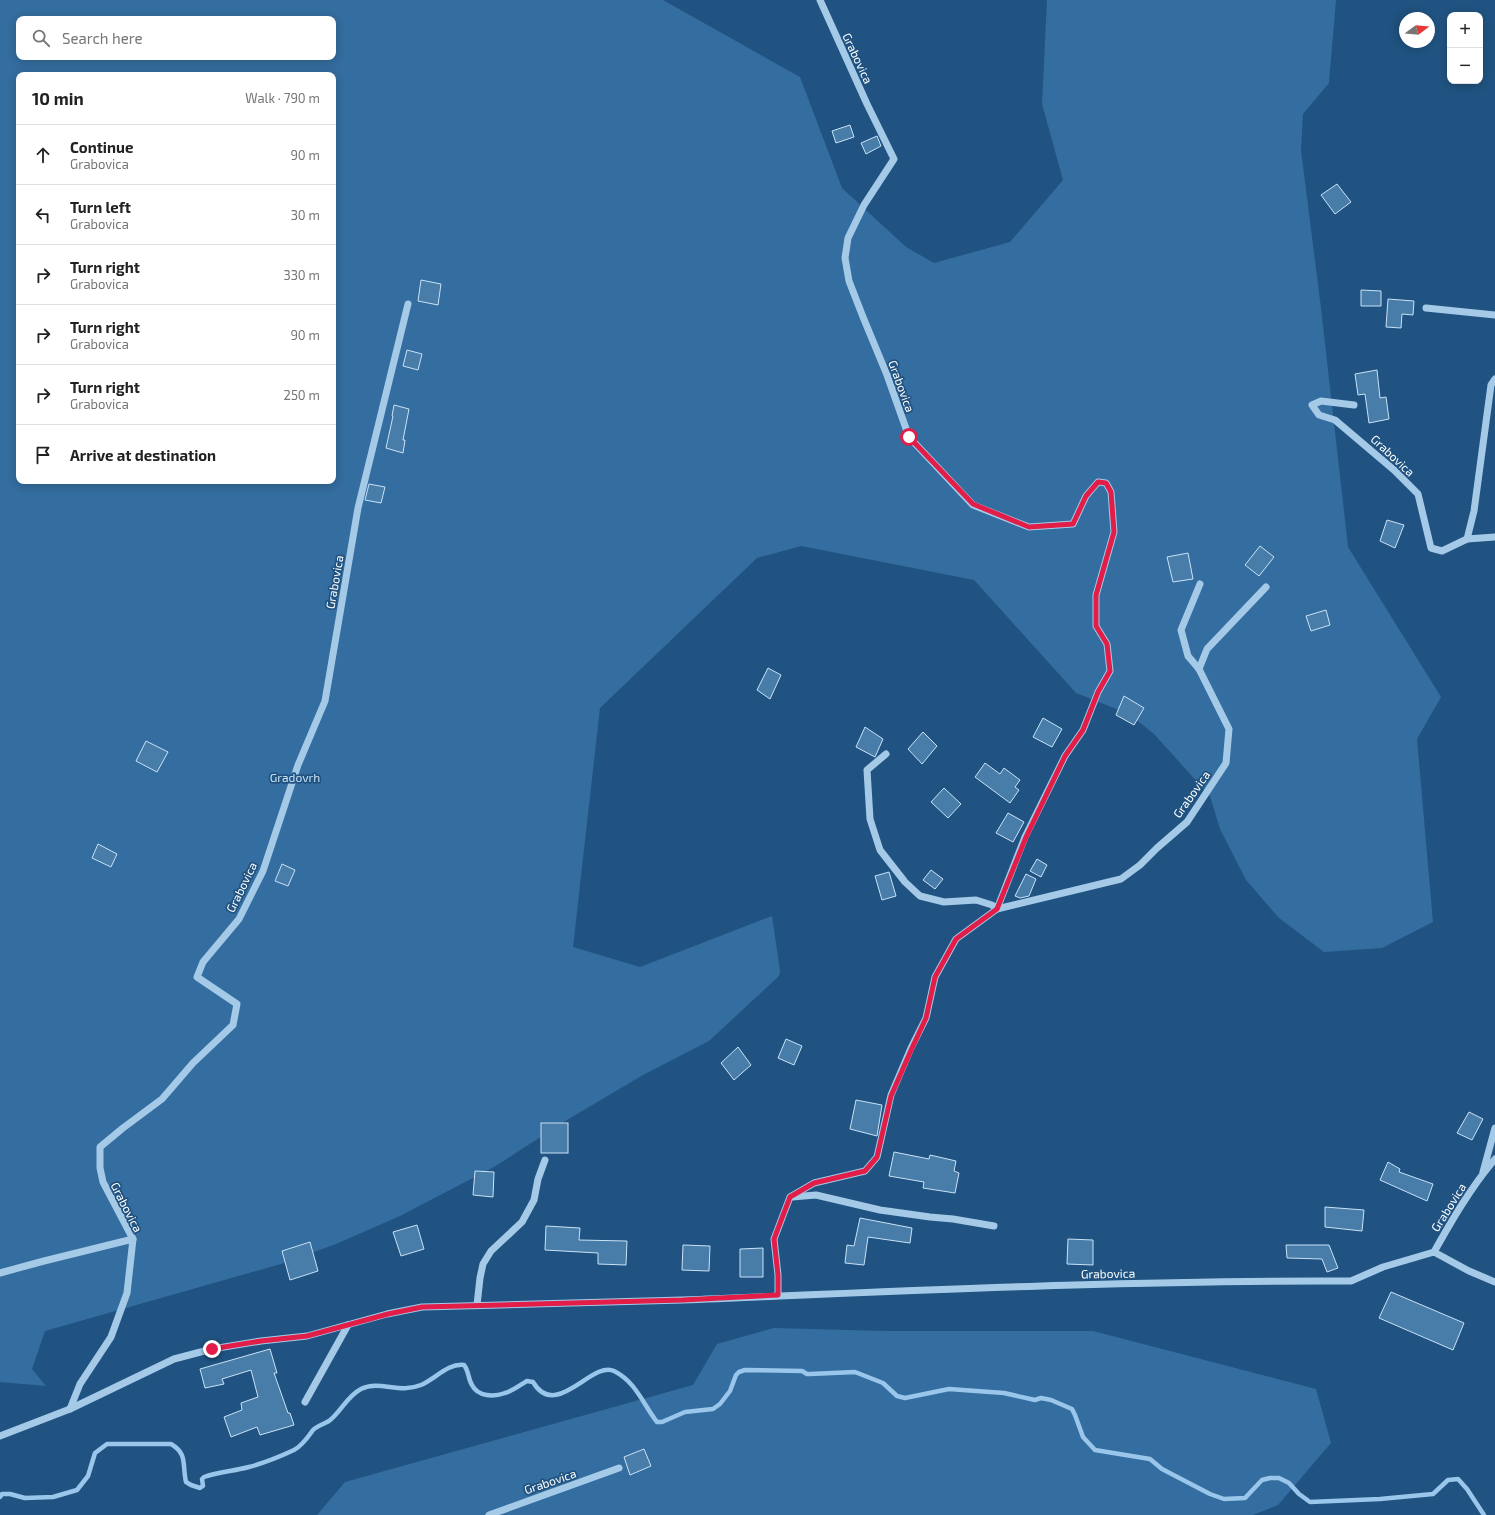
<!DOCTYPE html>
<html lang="en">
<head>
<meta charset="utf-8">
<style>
  body { margin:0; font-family:"Exo 2",sans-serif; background:#f6f6f6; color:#222 }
  .controls { position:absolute; right:12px; top:12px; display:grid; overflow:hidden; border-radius:8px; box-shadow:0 2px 10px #0003 }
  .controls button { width:36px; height:36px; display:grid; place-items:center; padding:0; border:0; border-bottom:1px solid #e0e0e0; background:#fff; color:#222; font:20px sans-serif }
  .compass { position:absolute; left:1399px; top:12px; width:36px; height:36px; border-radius:50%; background:#fff; box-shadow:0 2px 10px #0003; rotate:74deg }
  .stop { position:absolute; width:12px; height:12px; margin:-9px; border:3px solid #e11d48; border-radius:50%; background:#fff }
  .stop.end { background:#e11d48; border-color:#fff; box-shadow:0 1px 4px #0008 }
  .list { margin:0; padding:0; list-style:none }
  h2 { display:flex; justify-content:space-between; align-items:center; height:52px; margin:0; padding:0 16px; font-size:17px }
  h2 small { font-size:13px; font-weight:400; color:#767676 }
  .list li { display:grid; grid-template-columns:26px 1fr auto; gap:12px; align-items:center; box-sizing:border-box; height:60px; padding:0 16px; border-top:1px solid #e0e0e0 }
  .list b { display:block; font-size:15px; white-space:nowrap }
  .list p { margin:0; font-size:13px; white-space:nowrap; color:#767676 }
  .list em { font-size:13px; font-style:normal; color:#767676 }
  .icon { flex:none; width:22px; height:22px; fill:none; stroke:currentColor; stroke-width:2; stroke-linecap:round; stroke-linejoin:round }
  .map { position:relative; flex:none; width:1495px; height:1515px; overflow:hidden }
  .search { position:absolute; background:#fff; box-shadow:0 2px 10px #0003; left:16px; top:16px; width:320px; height:44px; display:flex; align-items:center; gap:10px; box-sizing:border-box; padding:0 14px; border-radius:8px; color:#767676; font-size:15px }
  .panel { position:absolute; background:#fff; box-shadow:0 2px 10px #0003; left:16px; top:72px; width:320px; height:412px; border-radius:8px }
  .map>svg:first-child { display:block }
  .green { fill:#346d9f; fill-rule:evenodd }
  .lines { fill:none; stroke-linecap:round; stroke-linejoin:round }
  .stream { stroke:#99c6ea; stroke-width:4.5 }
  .building { fill:#487daa; stroke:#c9e2f6 }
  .minor { stroke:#a5cae8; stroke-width:7 }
  .route { stroke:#e11d48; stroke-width:5 }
  .labels { text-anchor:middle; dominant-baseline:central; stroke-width:3.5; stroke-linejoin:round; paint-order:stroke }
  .street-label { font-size:12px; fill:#fff; stroke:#205381 }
  .park-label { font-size:12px; fill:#c9e2f6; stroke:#205381 }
</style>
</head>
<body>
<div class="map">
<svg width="1495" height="1515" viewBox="0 0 1495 1515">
  <rect width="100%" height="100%" fill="#205381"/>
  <g class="green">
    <path d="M0,0h663l137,77 42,111 64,59 28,16 76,-21 53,-62 -21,-76 5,-104h289l-7,83 -26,31 -2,36 20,158 27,239 93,150 -24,42 16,183 -51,26 -58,4 -45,-34 -33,-38 -26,-51 -10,-33 -56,-62 -25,-20 -53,-21 -102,-113 -173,-34 -44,12 -157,150 -27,239 67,20 132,-51 8,55 -1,5 -70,65 -66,34 -76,45 -73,47 -94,49 -64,28 -55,20 -236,67 -13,38 14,17 -46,-4zM19,19h314v38h-314zM19,75h314v406h-314z"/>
    <path d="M774,1328l111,3h208l223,58 15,54 -53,62 -25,10h-936l28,-33 348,-97 24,-41z"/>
  </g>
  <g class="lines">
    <path class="stream" d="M0,1497l2,-3h8l15,4 28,-1 24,-7 11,-14 7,-23 12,-9h64c17,10 11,21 15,38l5,3 9,3 3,-2 -1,-7 2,-2c14,-5 30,-6 45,-10 15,-4 30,-10 45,-17 8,-4 14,-13 19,-20 4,-4 11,-6 16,-9 12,-9 18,-25 32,-32 19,-9 38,5 60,-4 14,-6 27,-22 43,-20 5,6 4,14 8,20 6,12 22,12 33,8 8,-2 15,-8 22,-12l6,1c23,39 59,-22 81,-11 22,11 29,33 43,51h5l23,-10 28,-3 7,-5 10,-13 6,-16 3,-3 6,-2 57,1 5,3h3l45,-2 28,11 14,13 8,2 44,-9 55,4 31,7 6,-2 10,2 21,9 3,6 8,22 12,13 55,9 12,10 48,25 14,5 21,-1 17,-18 8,-2h9l10,5 10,11 11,8 70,-3 53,-5 15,-14 10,-1 9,10 17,26"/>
  </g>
  <g class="building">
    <path d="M850,125l4,12 -18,6 -4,-12z"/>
    <path d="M877,136l4,10 -15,8 -5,-11z"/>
    <path d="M1337,184l14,18 -16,12 -14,-19z"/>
    <path d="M421,280l20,4 -3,21 -20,-4z"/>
    <path d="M1361,290l20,1v15h-20z"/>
    <path d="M1388,299l26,2 -1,14 -11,-1 -1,14 -15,-1z"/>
    <path d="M407,350l15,4 -4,16 -15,-4z"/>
    <path d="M1377,370l3,28 6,-1 3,22 -20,4 -4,-29 -7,1 -3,-21z"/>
    <path d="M394,405l15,4 -6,31h2l-2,13 -17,-5 7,-32h-1z"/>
    <path d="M369,484l16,3 -4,16 -16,-3z"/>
    <path d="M1387,520l17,5 -9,23 -15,-7z"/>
    <path d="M1260,546l14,11 -15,19 -14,-11z"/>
    <path d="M1188,553l5,26 -20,3 -6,-25z"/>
    <path d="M1326,610l4,15 -19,6 -5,-15z"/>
    <path d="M768,668l13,7 -11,24 -13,-9z"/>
    <path d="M1124,696l20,12 -10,17 -18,-10z"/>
    <path d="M1043,718l19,11 -10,18 -19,-10z"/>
    <path d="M865,727l18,12 -8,18 -19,-10z"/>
    <path d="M923,732l14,14 -15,18 -14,-15z"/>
    <path d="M146,741l22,11 -11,20 -21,-11z"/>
    <path d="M985,763l15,11 4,-6 16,12 -5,7 4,3 -9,13 -35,-26z"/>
    <path d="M944,788l17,16 -13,14 -17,-16z"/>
    <path d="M1008,813l16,9 -11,20 -17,-9z"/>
    <path d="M98,844l19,10 -6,13 -19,-9z"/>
    <path d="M1037,859l10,6 -6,12 -11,-6z"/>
    <path d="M282,864l13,6 -7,16 -13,-5z"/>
    <path d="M931,870l12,9 -8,10 -12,-9z"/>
    <path d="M889,872l7,24 -14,4 -7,-24z"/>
    <path d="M1026,874l10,5 -7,17 -9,2 -5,-2z"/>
    <path d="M786,1039l16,7 -8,19 -16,-7z"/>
    <path d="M738,1047l13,18 -17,15 -13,-17z"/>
    <path d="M856,1100l26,5 -5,31 -27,-7z"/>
    <path d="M1469,1112l14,7 -11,21 -15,-7z"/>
    <rect x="541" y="1123" width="27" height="30"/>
    <path d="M894,1152l35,7 1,-4 26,6 -2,10 5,2 -4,20 -32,-5 1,-6 -35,-6z"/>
    <path d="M1388,1162l12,7 -1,3 34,12 -6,17 -47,-21z"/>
    <path d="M475,1171l19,1 -1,25 -20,-2z"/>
    <path d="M1325,1207l39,3 -2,21 -37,-4z"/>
    <path d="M860,1218l52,10 -2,15 -42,-6 -4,28 -19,-2 2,-18 7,1z"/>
    <path d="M417,1225l7,24 -23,7 -8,-24z"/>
    <path d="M546,1226l34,2 -1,12 48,1 -1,24 -28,-1v-11l-53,-3z"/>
    <path d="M1068,1239l25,1v25l-26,-1z"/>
    <path d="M310,1242l8,29 -28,9 -8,-29z"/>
    <path d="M683,1245l27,1 -1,25 -27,-1z"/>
    <path d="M1286,1245h43l9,23 -11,4 -5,-13 -35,-1z"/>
    <path d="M763,1248v29h-23v-28z"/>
    <path d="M1391,1292l73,31 -11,27 -74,-32z"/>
    <path d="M270,1349l7,24h-3l14,40h2l4,12 -34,10 -3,-8 -26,10 -7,-20 18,-7 -1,-7 17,-6 -7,-27 -29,9 2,5 -19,4 -5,-19z"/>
    <path d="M644,1449l7,17 -21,9 -6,-18z"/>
  </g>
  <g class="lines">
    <g class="minor">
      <path d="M820,0l47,104 27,55 -30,46 -16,33 -3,20 4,23 14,36 24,58 22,62 64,68 56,22 44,-3 13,-28 12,-14 8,1 5,9 3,40 -18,63v31l11,18 3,27 -12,21 -15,38 -18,26 -40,81 -28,72 -5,-4 -16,-5 -32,2 -24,-6 -15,-14 -25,-32 -10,-31 -3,-49 19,-16"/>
      <path d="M1426,308l69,7"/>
      <path d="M1495,379l-4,6 -17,126 -7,28 28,-2"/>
      <path d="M1354,405l-33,-4 -9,4 7,10 16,5 59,50 24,24 13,54 11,3 25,-12"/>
      <path d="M1199,669l8,-20 59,-62"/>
      <path d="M1483,1172l12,-44"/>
      <path d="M792,1197l24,-2 64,15 50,7 23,2 41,7"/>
      <path d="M1434,1252c18,-32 37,-65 61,-93"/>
      <path d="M0,1273l44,-12 89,-22"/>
      <path d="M778,1295v-20l-4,-36 16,-42 24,-14 51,-12 12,-14 14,-62 20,-47 15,-30 9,-41 21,-38 41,-30 124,-30 19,-14 17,-17 30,-26 39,-59 3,-34 -30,-60 -11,-13 -7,-26 19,-46"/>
      <path d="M477,1305l3,-27 3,-14 8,-13 31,-29 12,-22 4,-21 7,-19"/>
      <path d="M305,1402l43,-77"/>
      <path d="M70,1409l10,-25 31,-47 16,-44 6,-54 -30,-57 -3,-14v-21l23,-19 39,-29 31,-36 40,-38 4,-21 -40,-27 6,-15 36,-43 24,-48 35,-106 27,-64 33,-193 50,-204"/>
      <path d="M0,1436l70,-27 104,-50 38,-10 49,-8 46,-5 80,-22 35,-7c87,-3 174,-4 261,-7 223,-9 445,-20 668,-19l32,-14 51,-15 35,19 26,11"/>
      <path d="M489,1515l130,-47"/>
    </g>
  </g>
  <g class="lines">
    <path class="route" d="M212,1349l49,-8 46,-5 81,-22 34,-7 261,-7 95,-5v-20l-4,-36 16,-42 24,-14 51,-12 12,-14 14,-61 21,-48 14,-30 9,-41 21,-38 41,-30 29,-72 39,-81 18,-26 15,-38 12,-21 -3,-27 -11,-18v-31l18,-63 -3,-40 -5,-9 -8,-1 -12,14 -13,28 -44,3 -56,-23 -64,-67"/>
  </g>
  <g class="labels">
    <g class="street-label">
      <text transform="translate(858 58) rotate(65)">Grabovica</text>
      <text transform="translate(902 386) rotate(70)">Grabovica</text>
      <text transform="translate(1393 455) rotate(43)">Grabovica</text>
      <text transform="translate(334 582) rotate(-80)">Grabovica</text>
      <text transform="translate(1191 794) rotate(-55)">Grabovica</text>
      <text transform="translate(241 887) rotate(-64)">Grabovica</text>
      <text transform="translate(127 1207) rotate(63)">Grabovica</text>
      <text transform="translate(1448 1207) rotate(-58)">Grabovica</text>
      <text transform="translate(1108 1273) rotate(-1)">Grabovica</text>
      <text transform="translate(550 1481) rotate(-19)">Grabovica</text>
    </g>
    <g class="park-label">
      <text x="295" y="777">Gradovrh</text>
    </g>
  </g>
</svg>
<div class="controls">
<button>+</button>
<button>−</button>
</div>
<svg class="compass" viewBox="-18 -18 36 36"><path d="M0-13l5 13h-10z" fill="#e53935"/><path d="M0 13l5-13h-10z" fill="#767676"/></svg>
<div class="stop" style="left:909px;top:437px"></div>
<div class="stop end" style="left:212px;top:1349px"></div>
<div class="search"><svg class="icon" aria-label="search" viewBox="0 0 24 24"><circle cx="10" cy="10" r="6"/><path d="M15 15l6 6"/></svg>Search here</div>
<section class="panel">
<h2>10 min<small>Walk · 790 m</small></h2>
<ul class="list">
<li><svg class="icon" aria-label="ahead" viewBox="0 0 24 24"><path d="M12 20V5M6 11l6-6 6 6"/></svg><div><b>Continue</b><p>Grabovica</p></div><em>90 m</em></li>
<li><svg class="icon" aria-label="left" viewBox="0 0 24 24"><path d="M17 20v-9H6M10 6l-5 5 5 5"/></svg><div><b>Turn left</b><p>Grabovica</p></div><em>30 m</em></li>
<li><svg class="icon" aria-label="right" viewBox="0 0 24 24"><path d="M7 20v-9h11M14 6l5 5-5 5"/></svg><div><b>Turn right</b><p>Grabovica</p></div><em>330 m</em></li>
<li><svg class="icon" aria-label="right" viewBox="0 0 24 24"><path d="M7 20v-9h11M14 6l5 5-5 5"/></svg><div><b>Turn right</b><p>Grabovica</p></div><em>90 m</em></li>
<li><svg class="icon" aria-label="right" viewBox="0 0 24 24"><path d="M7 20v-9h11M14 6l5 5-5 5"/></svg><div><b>Turn right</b><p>Grabovica</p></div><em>250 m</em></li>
<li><svg class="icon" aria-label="arrive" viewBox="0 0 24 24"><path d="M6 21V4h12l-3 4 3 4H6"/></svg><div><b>Arrive at destination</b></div></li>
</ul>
</section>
</div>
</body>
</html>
